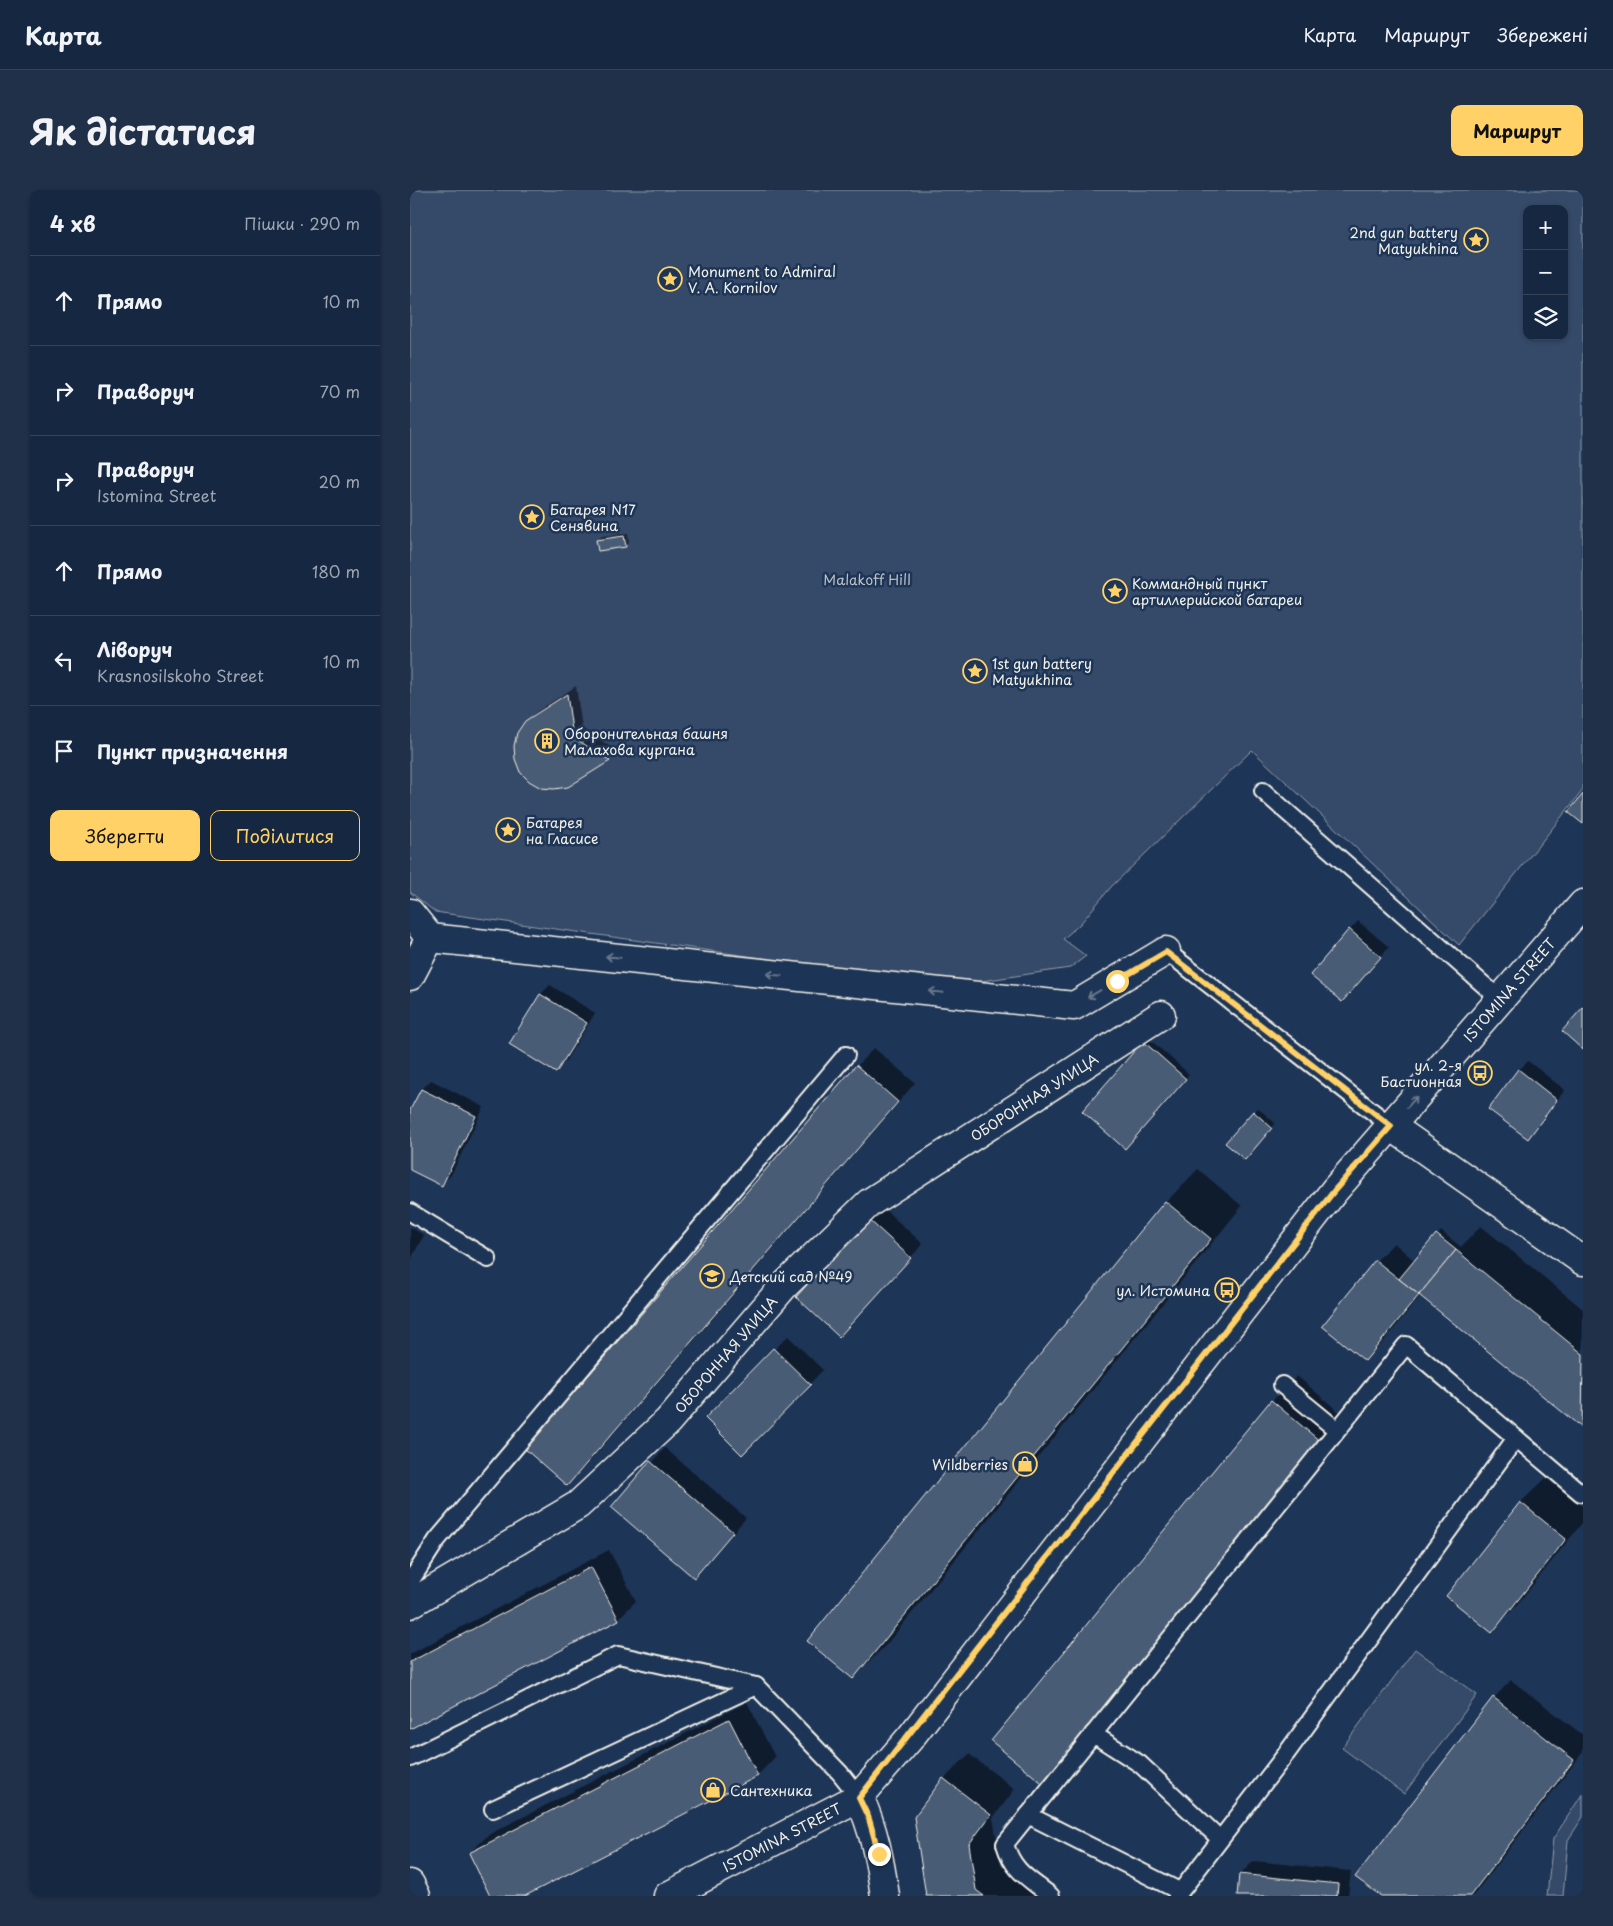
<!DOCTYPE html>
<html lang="uk">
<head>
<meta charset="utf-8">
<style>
  body { margin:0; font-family:"Playpen Sans",sans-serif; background:#1f3048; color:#f1f3f6 }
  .controls { position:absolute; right:15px; top:15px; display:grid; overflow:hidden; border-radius:10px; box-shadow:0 1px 4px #0004 }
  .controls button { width:45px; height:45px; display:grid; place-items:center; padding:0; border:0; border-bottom:1px solid #35445a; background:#162841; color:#f1f3f6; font:25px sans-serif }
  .stop { position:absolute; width:15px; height:15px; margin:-11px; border:4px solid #ffd166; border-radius:50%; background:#fff }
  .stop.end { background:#ffd166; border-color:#fff; box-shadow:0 1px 5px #0008 }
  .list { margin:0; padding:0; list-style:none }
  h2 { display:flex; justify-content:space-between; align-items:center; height:65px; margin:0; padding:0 20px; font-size:21px }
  h2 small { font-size:16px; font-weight:400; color:#9ea6b1 }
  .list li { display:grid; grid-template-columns:32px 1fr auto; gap:15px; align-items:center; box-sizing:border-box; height:90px; padding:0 20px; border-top:1px solid #35445a }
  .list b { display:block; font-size:19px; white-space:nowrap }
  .list p { margin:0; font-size:16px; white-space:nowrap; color:#9ea6b1 }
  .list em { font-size:16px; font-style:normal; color:#9ea6b1 }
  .actions { display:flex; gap:10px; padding:15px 20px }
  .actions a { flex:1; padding:11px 0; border:1px solid #ffd166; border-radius:10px; text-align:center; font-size:18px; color:#ffd166 }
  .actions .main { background:#ffd166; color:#111 }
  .icon { flex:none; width:28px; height:28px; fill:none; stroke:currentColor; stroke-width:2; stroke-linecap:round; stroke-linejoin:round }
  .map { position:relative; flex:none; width:1173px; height:1706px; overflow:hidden; border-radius:10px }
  header { display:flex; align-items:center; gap:30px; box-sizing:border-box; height:70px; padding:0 25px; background:#162841; border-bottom:1px solid #35445a }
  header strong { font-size:24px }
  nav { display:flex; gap:28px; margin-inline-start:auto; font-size:18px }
  .intro { display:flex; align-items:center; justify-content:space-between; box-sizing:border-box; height:120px; padding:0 30px }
  h1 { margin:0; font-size:35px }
  .button { padding:12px 22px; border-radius:10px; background:#ffd166; color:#111; font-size:18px; font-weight:700 }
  main { display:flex; gap:30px; padding:0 30px }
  aside { flex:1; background:#162841; border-radius:10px; box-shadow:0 1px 4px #0004 }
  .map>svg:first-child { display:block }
  .green { fill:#354a67; stroke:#949ea8; fill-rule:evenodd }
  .shadow { fill:#0007 }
  .building { fill:#485b74; stroke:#f4f1e8 }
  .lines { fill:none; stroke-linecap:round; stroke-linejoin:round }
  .service-casing { stroke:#f4f1e8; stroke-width:20 }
  .minor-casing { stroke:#f4f1e8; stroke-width:31 }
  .secondary-casing { stroke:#f4f1e8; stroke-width:31 }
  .service { stroke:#1d3557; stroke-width:16 }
  .minor { stroke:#1d3557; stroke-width:28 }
  .secondary { stroke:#1d3557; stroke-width:28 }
  .oneway { stroke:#68778a }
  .route { stroke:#ffd166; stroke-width:6 }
  .labels { text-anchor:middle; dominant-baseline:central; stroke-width:5; stroke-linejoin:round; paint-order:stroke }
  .poi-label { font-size:14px; fill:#f4f1e8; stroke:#1d3557; text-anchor:start }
  .park-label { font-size:14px; fill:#bbbfc1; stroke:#1d3557 }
  .street-label { font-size:14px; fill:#f4f1e8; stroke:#1d3557 }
</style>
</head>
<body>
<header>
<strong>Карта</strong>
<nav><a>Карта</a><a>Маршрут</a><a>Збережені</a></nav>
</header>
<div class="intro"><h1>Як дістатися</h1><a class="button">Маршрут</a></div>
<main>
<aside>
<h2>4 хв<small>Пішки · 290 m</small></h2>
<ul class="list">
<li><svg class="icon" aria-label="ahead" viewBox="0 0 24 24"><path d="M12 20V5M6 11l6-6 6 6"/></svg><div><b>Прямо</b></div><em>10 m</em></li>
<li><svg class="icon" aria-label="right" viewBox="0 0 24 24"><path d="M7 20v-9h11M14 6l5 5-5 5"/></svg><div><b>Праворуч</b></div><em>70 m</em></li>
<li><svg class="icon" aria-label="right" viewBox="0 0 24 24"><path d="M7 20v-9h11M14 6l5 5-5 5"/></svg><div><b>Праворуч</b><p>Istomina Street</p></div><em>20 m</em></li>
<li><svg class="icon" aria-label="ahead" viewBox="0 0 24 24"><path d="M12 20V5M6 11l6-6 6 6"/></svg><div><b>Прямо</b></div><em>180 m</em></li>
<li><svg class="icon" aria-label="left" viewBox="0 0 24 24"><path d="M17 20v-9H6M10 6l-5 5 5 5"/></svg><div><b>Ліворуч</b><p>Krasnosilskoho Street</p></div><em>10 m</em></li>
<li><svg class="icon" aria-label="arrive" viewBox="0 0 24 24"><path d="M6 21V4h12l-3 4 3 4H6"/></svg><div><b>Пункт призначення</b></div></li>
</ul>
<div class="actions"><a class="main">Зберегти</a><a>Поділитися</a></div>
</aside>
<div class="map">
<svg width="1173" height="1706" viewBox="0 0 1173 1706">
  <rect width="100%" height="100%" fill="#1d3557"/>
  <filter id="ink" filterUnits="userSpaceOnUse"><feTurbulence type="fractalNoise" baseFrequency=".02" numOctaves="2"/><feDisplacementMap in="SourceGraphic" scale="10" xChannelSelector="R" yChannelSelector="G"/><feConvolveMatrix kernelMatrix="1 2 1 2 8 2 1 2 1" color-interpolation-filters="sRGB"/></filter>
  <g filter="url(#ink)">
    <g class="green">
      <path d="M0,0h1173v600l-124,155 -207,-195 -141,137 -31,37 -17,15 23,17 -16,12 -116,17 -519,-73 -25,-20zM1117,19h37v127h-37z"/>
      <path d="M1005,1459l62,46 -73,99 -62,-46z"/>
      <path d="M1173,1603v24l-15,23 -5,56h-16l6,-57z"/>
    </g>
    <g class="shadow">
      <path d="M218,343l1,9 -4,4 -27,-6 4,-4z"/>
      <path d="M166,496l6,42 35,23 -8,9 -42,26 -41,-64 9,-9z"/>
      <path d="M948,731l31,26 -39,44v-61z"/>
      <path d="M140,795l45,28 -30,49 -9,9 -45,-27 30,-50z"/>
      <path d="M738,848l41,36 -60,69 15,-101z"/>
      <path d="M464,858l41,35 -330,384 -18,17 290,-418z"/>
      <path d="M1118,871l37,29 -37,47 -9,-67z"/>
      <path d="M21,890l53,27 -33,68 -9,9 -32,-16v-55l12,-24z"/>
      <path d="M848,918l17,15 -26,31 5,-42z"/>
      <path d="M788,979l44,37 -356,439 -33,32 313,-475z"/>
      <path d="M471,1016l42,38 -84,91 -41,-38z"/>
      <path d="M1071,1036l102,83 -1,118 -161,-132 -38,47 -18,18 11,-99 18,-18 21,18 26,-30 20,16z"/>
      <path d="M0,1037l14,8 -14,26z"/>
      <path d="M378,1146l35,34 -81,83 -36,-35z"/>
      <path d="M887,1186l48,41 -278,339 -25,25 230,-380z"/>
      <path d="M255,1258l81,70 -52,58 -81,-69z"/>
      <path d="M1136,1288l37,29v15l-67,84 -24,25 -45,-36 74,-93z"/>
      <path d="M199,1360l27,51 -18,18 -208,109v-74z"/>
      <path d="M1101,1490l72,55v17l-110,144h-90l111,-198z"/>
      <path d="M337,1512l28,55 -17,18 -236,121h-30l-22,-43 18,-18z"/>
      <path d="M559,1564l46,35 -22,29 8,47 40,31h-113l16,-117z"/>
      <path d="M844,1671l97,10 -3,25h-110l2,-22z"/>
    </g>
    <g class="building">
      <path d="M214,346l2,11 -28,4 -2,-11z"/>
      <path d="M157,504l6,43 37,24 -42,26 -14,2 -13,-1 -12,-7 -9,-9 -5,-13 -1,-13 3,-13 8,-12z"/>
      <path d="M1173,604v30l-15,-12z"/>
      <path d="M939,739l32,28 -39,45 -32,-27z"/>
      <path d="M130,804l47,29 -31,50 -47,-29z"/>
      <path d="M1173,817v43l-21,-19z"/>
      <path d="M733,851l43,38 -61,70 -43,-38z"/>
      <path d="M446,875l42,37 -331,384 -42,-37z"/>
      <path d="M1108,879l39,31 -29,39 -40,-30z"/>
      <path d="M11,899l55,27 -34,70 -32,-16v-60z"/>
      <path d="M843,921l19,17 -27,32 -20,-17z"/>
      <path d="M755,1011l46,38 -358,440 -46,-38z"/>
      <path d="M457,1028l44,40 -72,79 -43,-40z"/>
      <path d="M1026,1044l20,16 -37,45 -20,-16z"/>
      <path d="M1046,1060l127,104 -1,74 -163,-133z"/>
      <path d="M965,1070l44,35 -54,66 -43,-35z"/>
      <path d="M363,1158l38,37 -69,70 -37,-37z"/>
      <path d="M861,1210l50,42 -279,341 -51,-42z"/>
      <path d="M240,1271l83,71 -39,46 -83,-71z"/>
      <path d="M1110,1312l46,37 -74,94 -46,-37z"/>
      <path d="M181,1377l28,53 -209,109v-67z"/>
      <path d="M1083,1507l81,63 -104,136h-89l-26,-19z"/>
      <path d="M319,1529l29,57 -233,120h-35l-21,-43z"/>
      <path d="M533,1588l48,37 -22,29 7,46 8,6h-58l-12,-79z"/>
      <path d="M829,1684l99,10 -1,12h-100z"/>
    </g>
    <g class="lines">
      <g class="service-casing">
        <g id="service">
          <path d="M853,601l238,209"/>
          <path d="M756,761l225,175"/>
          <path d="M0,1022l78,47"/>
          <path d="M872,1195l55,45"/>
          <path d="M0,1392l27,-42 409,-485"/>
          <path d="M683,1544l47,30 80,75"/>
          <path d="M0,1568l208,-103 138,31 84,87 19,24"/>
          <path d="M83,1619l263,-123"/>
          <path d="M618,1625l151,76"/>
          <path d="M641,1706c-21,-17 -38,-24 -46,-52l401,-499 175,148 2,-1"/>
          <path d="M767,1706l109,-142 230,-316"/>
        </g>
      </g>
      <g class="minor-casing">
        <g id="minor">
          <path d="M0,723l20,25"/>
          <path d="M20,748l644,68 92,-55"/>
          <path d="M0,786l20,-38"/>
          <path d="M981,936l192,135"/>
          <path id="s1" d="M0,1414l168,-99 90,-84 116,-135 85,-83 292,-188"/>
          <path d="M449,1607c15,32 21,64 26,99"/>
          <path d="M0,1694l6,12"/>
        </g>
      </g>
      <g class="secondary-casing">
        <g id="secondary">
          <path id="s2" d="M258,1706l191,-99 51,-59 424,-547 249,-287"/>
        </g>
      </g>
      <use href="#service" class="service"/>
      <use href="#minor" class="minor"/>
      <use href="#secondary" class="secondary"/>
    </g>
    <defs><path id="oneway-shaft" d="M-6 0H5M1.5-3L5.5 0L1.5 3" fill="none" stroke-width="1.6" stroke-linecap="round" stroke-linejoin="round" transform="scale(1.25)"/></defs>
    <g class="oneway">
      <use href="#oneway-shaft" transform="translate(203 767) rotate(-174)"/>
      <use href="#oneway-shaft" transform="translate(364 785) rotate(-174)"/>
      <use href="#oneway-shaft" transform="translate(526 802) rotate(-174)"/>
      <use href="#oneway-shaft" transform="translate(684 804) rotate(149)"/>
      <use href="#oneway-shaft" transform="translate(1002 912) rotate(-49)"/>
    </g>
  </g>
  <g class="lines" filter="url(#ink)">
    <path class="route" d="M469,1664l-10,-35 -10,-21 475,-607 57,-65 -225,-174 -49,29"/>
  </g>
  <defs>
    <g id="sight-ring" transform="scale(1.25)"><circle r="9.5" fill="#1d3557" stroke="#ffd166" stroke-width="1.5"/><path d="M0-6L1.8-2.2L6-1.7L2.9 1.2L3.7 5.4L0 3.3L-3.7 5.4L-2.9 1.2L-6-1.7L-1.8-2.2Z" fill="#ffd166"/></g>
    <g id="building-ring" transform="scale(1.25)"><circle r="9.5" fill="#1d3557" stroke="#ffd166" stroke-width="1.5"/><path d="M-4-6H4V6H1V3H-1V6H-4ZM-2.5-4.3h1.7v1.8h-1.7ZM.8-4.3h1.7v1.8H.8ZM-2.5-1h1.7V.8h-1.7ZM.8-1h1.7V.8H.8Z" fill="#ffd166"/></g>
    <g id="bus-ring" transform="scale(1.25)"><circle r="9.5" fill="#1d3557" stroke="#ffd166" stroke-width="1.5"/><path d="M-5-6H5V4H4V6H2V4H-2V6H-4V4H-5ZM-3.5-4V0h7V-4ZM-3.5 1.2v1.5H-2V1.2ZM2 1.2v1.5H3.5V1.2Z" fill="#ffd166"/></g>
    <g id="school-ring" transform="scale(1.25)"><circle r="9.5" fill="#1d3557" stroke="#ffd166" stroke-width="1.5"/><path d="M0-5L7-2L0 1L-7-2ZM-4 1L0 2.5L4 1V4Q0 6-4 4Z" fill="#ffd166"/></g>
    <g id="shop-ring" transform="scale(1.25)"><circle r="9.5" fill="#1d3557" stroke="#ffd166" stroke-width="1.5"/><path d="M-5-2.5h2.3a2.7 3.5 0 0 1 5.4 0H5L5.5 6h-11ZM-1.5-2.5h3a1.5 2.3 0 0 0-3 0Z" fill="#ffd166"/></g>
  </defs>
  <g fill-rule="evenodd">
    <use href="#sight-ring" x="1066" y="50"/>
    <use href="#sight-ring" x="260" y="89"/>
    <use href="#sight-ring" x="122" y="327"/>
    <use href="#sight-ring" x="705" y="401"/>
    <use href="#sight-ring" x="565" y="481"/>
    <use href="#building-ring" x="137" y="551"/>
    <use href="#sight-ring" x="98" y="640"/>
    <use href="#bus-ring" x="1070" y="883"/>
    <use href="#school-ring" x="302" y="1086"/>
    <use href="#bus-ring" x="817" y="1100"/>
    <use href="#shop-ring" x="615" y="1274"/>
    <use href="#shop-ring" x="303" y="1600"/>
  </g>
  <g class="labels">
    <g class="poi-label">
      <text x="1048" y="42" text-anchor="end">2nd gun battery<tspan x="1048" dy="16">Matyukhina</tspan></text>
      <text x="278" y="81">Monument to Admiral<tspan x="278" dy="16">V. A. Kornilov</tspan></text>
      <text x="140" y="319">Батарея N17<tspan x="140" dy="16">Сенявина</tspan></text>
      <text x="722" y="393">Коммандный пункт<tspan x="722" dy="16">артиллерийской батареи</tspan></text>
      <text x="582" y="473">1st gun battery<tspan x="582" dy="16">Matyukhina</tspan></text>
      <text x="154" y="543">Оборонительная башня<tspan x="154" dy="16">Малахова кургана</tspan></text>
      <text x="116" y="632">Батарея<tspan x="116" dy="16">на Гласисе</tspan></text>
      <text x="1052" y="875" text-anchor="end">ул. 2-я<tspan x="1052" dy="16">Бастионная</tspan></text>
      <text x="320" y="1086">Детский сад №49</text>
      <text x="800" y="1100" text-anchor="end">ул. Истомина</text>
      <text x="598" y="1274" text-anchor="end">Wildberries</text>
      <text x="320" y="1600">Сантехника</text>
    </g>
    <g class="park-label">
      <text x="457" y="389">Malakoff Hill</text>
    </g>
    <g class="street-label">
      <text stroke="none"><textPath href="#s2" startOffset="1252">ISTOMINA STREET</textPath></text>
      <text stroke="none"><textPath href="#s1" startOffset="811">ОБОРОННАЯ УЛИЦА</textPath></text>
      <text stroke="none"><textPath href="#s1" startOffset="406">ОБОРОННАЯ УЛИЦА</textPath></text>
      <text stroke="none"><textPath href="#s2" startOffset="128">ISTOMINA STREET</textPath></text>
    </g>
  </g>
</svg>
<div class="controls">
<button>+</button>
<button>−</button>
<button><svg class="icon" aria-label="layers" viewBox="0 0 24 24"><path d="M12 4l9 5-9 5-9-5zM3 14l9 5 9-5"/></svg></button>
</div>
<div class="stop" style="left:707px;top:791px"></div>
<div class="stop end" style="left:469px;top:1664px"></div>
</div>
</main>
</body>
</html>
